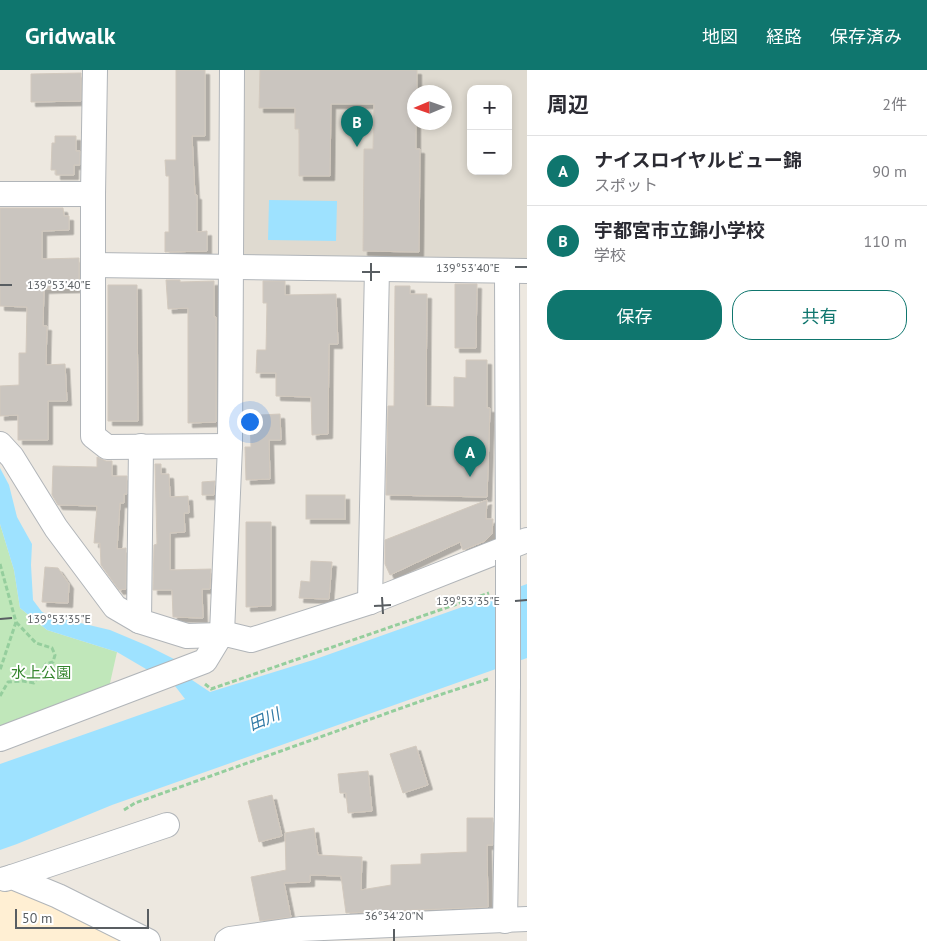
<!DOCTYPE html>
<html lang="ja">
<head>
<meta charset="utf-8">
<style>
  body { margin:0; font-family:"PT Sans","Noto Sans JP",sans-serif; background:#f7f7f7; color:#2b2b33 }
  .controls { position:absolute; right:15px; top:15px; display:grid; overflow:hidden; border-radius:10px; box-shadow:0 2px 8px #0003 }
  .controls button { width:45px; height:45px; display:grid; place-items:center; padding:0; border:0; border-bottom:1px solid #e1e1e2; background:#fff; color:#2b2b33; font:25px sans-serif }
  .compass { position:absolute; left:407px; top:15px; width:45px; height:45px; border-radius:50%; background:#fff; box-shadow:0 2px 8px #0003; rotate:268deg }
  .scale { position:absolute; left:15px; bottom:12px; width:134px; box-sizing:border-box; padding-left:5px; border:2px solid #595e62; border-top:0; font-size:14px; line-height:18px; white-space:nowrap; color:#595e62; -webkit-text-stroke:4px #fff; paint-order:stroke }
  .you { position:absolute; left:249px; top:351px; width:18px; height:18px; margin:-12px; border:4px solid #fff; border-radius:50%; background:#1a73e8; box-shadow:0 0 0 8px #1a73e833 }
  .badge { display:grid; place-items:center; width:32px; height:32px; border-radius:50%; background:#0f766e; color:#fff; font-size:16px; font-weight:700 }
  .pin { position:absolute; translate:-50% -41px; filter:drop-shadow(0 1px 2px #0008) }
  .pin::after { content:''; position:absolute; top:26px; width:18px; height:15px; background:inherit; clip-path:polygon(0 0,100% 0,50% 100%) }
  .list { margin:0; padding:0; list-style:none }
  h2 { display:flex; justify-content:space-between; align-items:center; height:65px; margin:0; padding:0 20px; font-size:21px }
  h2 small { font-size:16px; font-weight:400; color:#7c7c81 }
  .list li { display:grid; grid-template-columns:32px 1fr auto; gap:15px; align-items:center; box-sizing:border-box; height:70px; padding:0 20px; border-top:1px solid #e1e1e2 }
  .list b { display:block; font-size:19px; white-space:nowrap }
  .list p { margin:0; font-size:16px; white-space:nowrap; color:#7c7c81 }
  .list em { font-size:16px; font-style:normal; color:#7c7c81 }
  .actions { display:flex; gap:10px; padding:15px 20px }
  .actions a { flex:1; padding:11px 0; border:1px solid #0f766e; border-radius:20px; text-align:center; font-size:18px; color:#0f766e }
  .actions .main { background:#0f766e; color:#fff }
  .map { position:relative; flex:none; width:527px; height:871px; overflow:hidden }
  header { display:flex; align-items:center; gap:30px; box-sizing:border-box; height:70px; padding:0 25px; background:#0f766e; color:#fff }
  header strong { font-size:24px }
  nav { display:flex; gap:28px; margin-inline-start:auto; font-size:18px }
  main { display:flex }
  aside { flex:1; background:#fff }
  .map>svg:first-child { display:block }
  .commercial { fill:#ffefd3 }
  .education { fill:#dfdad0; fill-rule:evenodd }
  .green { fill:#c0e7ba }
  .water { fill:#9ee2ff }
  .building { fill:#cac5bf; stroke:#d2c9be; filter:url(#shadow) }
  .lines { fill:none; stroke-linecap:round; stroke-linejoin:round }
  .minor-casing { stroke:#b1b5b9; stroke-width:26 }
  .path { stroke:#95ce9d; stroke-width:3; stroke-dasharray:5 2.5; stroke-linecap:butt }
  .minor { stroke:#fff; stroke-width:24 }
  .minor-bridge-casing { stroke:#b1b5b9; stroke-width:26; stroke-linecap:butt }
  .minor-bridge { stroke:#fff; stroke-width:24 }
  .ticks { fill:none; stroke:#595e62; stroke-width:2 }
  .labels { text-anchor:middle; dominant-baseline:central; stroke-width:4; stroke-linejoin:round; paint-order:stroke }
  .park-label { font-size:15px; fill:#35852e; stroke:#fff }
  .water-label { font-size:16px; font-style:italic; fill:#3079a6; stroke:#fff }
  .ticks-label { font-size:12px; text-anchor:middle; fill:#595e62; stroke:#fff; stroke-width:4; stroke-linejoin:round; paint-order:stroke }
</style>
</head>
<body>
<header>
<strong>Gridwalk</strong>
<nav><a>地図</a><a>経路</a><a>保存済み</a></nav>
</header>
<main>
<div class="map">
<svg width="527" height="871" viewBox="0 0 527 871">
  <defs>
    <filter id="shadow"><feDropShadow dx="4.5" dy="4.5" stdDeviation="0" flood-color="#0004"/></filter>
  </defs>
  <rect width="100%" height="100%" fill="#ede8e0"/>
  <path class="commercial" d="M12,813l113,58h-125v-54z"/>
  <path class="education" d="M245,0h282v190l-286,-5zM471,19h37v82h-37zM414,22h30v30h-30z"/>
  <path class="green" d="M0,454l14,46 6,38 27,22 70,22 -9,40 -108,38z"/>
  <g class="water">
    <path d="M269,130l68,1 -1,40 -68,-1z"/>
    <path d="M0,398l9,17 8,32 15,27 -1,21 2,35 9,12 9,4 59,14 38,16 26,13 18,21 18,12 103,-32 214,-76v74l-415,147 -95,39 -17,6v-86l185,-65 -10,-13 -58,-34 -70,-22 -27,-22 -6,-38 -14,-46z"/>
  </g>
  <g class="building">
    <path d="M176,0h29v66h-13l3,59h2v37l10,-1v20l-42,1v-20h4v-56h-3l-1,-16h11z"/>
    <path d="M260,0h157v22h-3v30h2v27h4l-1,103 -56,-1 1,-102h9l1,-45h-43l-1,72h-31v-47h-4v-21h-36z"/>
    <path d="M81,3v28l-50,1v-28z"/>
    <path d="M55,66h21v15h4v14h-6v10h-18v-5h-5l1,-27h3z"/>
    <path d="M0,138h63l1,8h5v14l-27,1v28l37,-1v30l-35,1 -1,37h4l-1,39 19,-1 2,37h-19v39h-30v-25l-18,1v-30l19,-1v-32h7l1,-46 -27,-1z"/>
    <path d="M166,210h14v2l34,-1v36h2v105l-28,1v-115l-20,1z"/>
    <path d="M263,211h22v14l51,-1 2,50h-9l-1,90 -16,1 -1,-38 -35,-1v-23h-20l1,-23h9l1,-47h-4z"/>
    <path d="M455,214h22l-1,64h-21z"/>
    <path d="M108,215h29l1,136h-30z"/>
    <path d="M395,216h15v8h17l-1,112 28,1v-30l12,1v-18h21v48h3l-3,89 -101,-2 2,-89h6z"/>
    <path d="M280,344l1,26h-12l1,39 -24,1 -1,-33h6l-1,-23 9,-1v-8z"/>
    <path d="M97,387l9,4h6v15h15v18h-3v9h-4l-3,46 9,-1v41l-7,1 -18,-25 -1,-22h-6l3,-37 -39,-1 -6,-10 1,-29 44,1z"/>
    <path d="M155,394h6v10h8l1,23 18,-1 1,17h-5l1,19 -15,1v37l41,-1 -1,20h-8l1,29 -30,-1 -1,-27h-19l1,-45 3,-1z"/>
    <path d="M215,411l-1,14h-12v-13z"/>
    <rect x="306" y="425" width="39" height="24"/>
    <path d="M487,430l-1,19h7l-1,15 -7,7 -22,9 -3,-8 -70,33 -5,-11v-24z"/>
    <path d="M246,452h25v84l-25,1z"/>
    <path d="M311,491l21,1 -3,37 -30,-1 2,-17 9,1z"/>
    <path d="M45,497l13,1 11,16 -1,19 -26,-1z"/>
    <path d="M416,676l12,39 -25,8 -13,-39z"/>
    <path d="M368,701l4,40 -24,2 -2,-20h-6l-2,-19z"/>
    <path d="M272,725l10,41 -23,6 -11,-41z"/>
    <path d="M467,748h26v27h-6l1,62 -142,6 -5,-37 -31,-1v7l-26,1 7,34 -31,4 -9,-44 35,-7 -1,-37 29,-5 4,27 44,2 -1,33 30,-5v-20l30,-1v-10l46,-2z"/>
  </g>
  <g class="lines">
    <g class="minor-casing">
      <g id="minor">
        <path d="M95,0l-2,124v242l14,11 123,-1"/>
        <path d="M0,124h93"/>
        <path d="M94,195l433,6"/>
        <path d="M507,201l1,289"/>
        <path d="M0,374l12,13 44,71 59,79 24,14"/>
        <path d="M141,376l-2,175 48,15 34,-1"/>
        <path d="M370,532l7,-333"/>
        <path d="M222,563l8,-187 2,-376"/>
        <path d="M0,669l205,-78 17,-28 29,7 119,-38 157,-62"/>
        <path d="M12,807l155,-52"/>
        <path d="M5,809l7,-2 46,19 90,45"/>
        <path d="M505,851l2,-114 1,-122"/>
        <path d="M227,871l3,-2 71,-10 226,-10"/>
      </g>
    </g>
    <g class="path">
      <path d="M0,494l16,58 -16,48"/>
      <path d="M205,614l6,5 278,-96"/>
      <path d="M0,626l8,-14 15,-1 11,2 12,-19 7,-2 2,-7 -3,-7 -16,-5 -20,-21"/>
      <path d="M124,740l11,-7 289,-103 64,-21"/>
    </g>
    <use href="#minor" class="minor"/>
    <g class="minor-bridge-casing">
      <path id="minor-bridge" d="M508,615v-125"/>
    </g>
    <use href="#minor-bridge" class="minor-bridge"/>
  </g>
  <path class="ticks" d="M371,193v18M515,197h12M362,202h18M0,215h12M382,527l1,17M515,531l12,-1M374,536l17,-1M0,549l12,-1M394,859v12"/>
  <g class="labels">
    <g class="park-label">
      <text x="41" y="602">水上公園</text>
    </g>
    <g class="water-label">
      <text transform="translate(264 649) rotate(-23)">田川</text>
    </g>
  </g>
  <g class="ticks-label">
    <text x="468" y="202">139°53'40"E</text>
    <text x="59" y="219">139°53'40"E</text>
    <text x="468" y="535">139°53'35"E</text>
    <text x="59" y="553">139°53'35"E</text>
    <text x="394" y="850">36°34'20"N</text>
  </g>
</svg>
<div class="controls">
<button>+</button>
<button>−</button>
</div>
<svg class="compass" viewBox="-18 -18 36 36"><path d="M0-13l5 13h-10z" fill="#e53935"/><path d="M0 13l5-13h-10z" fill="#7c7c81"/></svg>
<div class="scale">50 m</div>
<div class="you"></div>
<div class="pin badge" style="left:470px;top:407px">A</div>
<div class="pin badge" style="left:357px;top:77px">B</div>
</div>
<aside>
<h2>周辺<small>2件</small></h2>
<ul class="list">
<li><span class="badge">A</span><div><b>ナイスロイヤルビュー錦</b><p>スポット</p></div><em>90 m</em></li>
<li><span class="badge">B</span><div><b>宇都宮市立錦小学校</b><p>学校</p></div><em>110 m</em></li>
</ul>
<div class="actions"><a class="main">保存</a><a>共有</a></div>
</aside>
</main>
</body>
</html>
